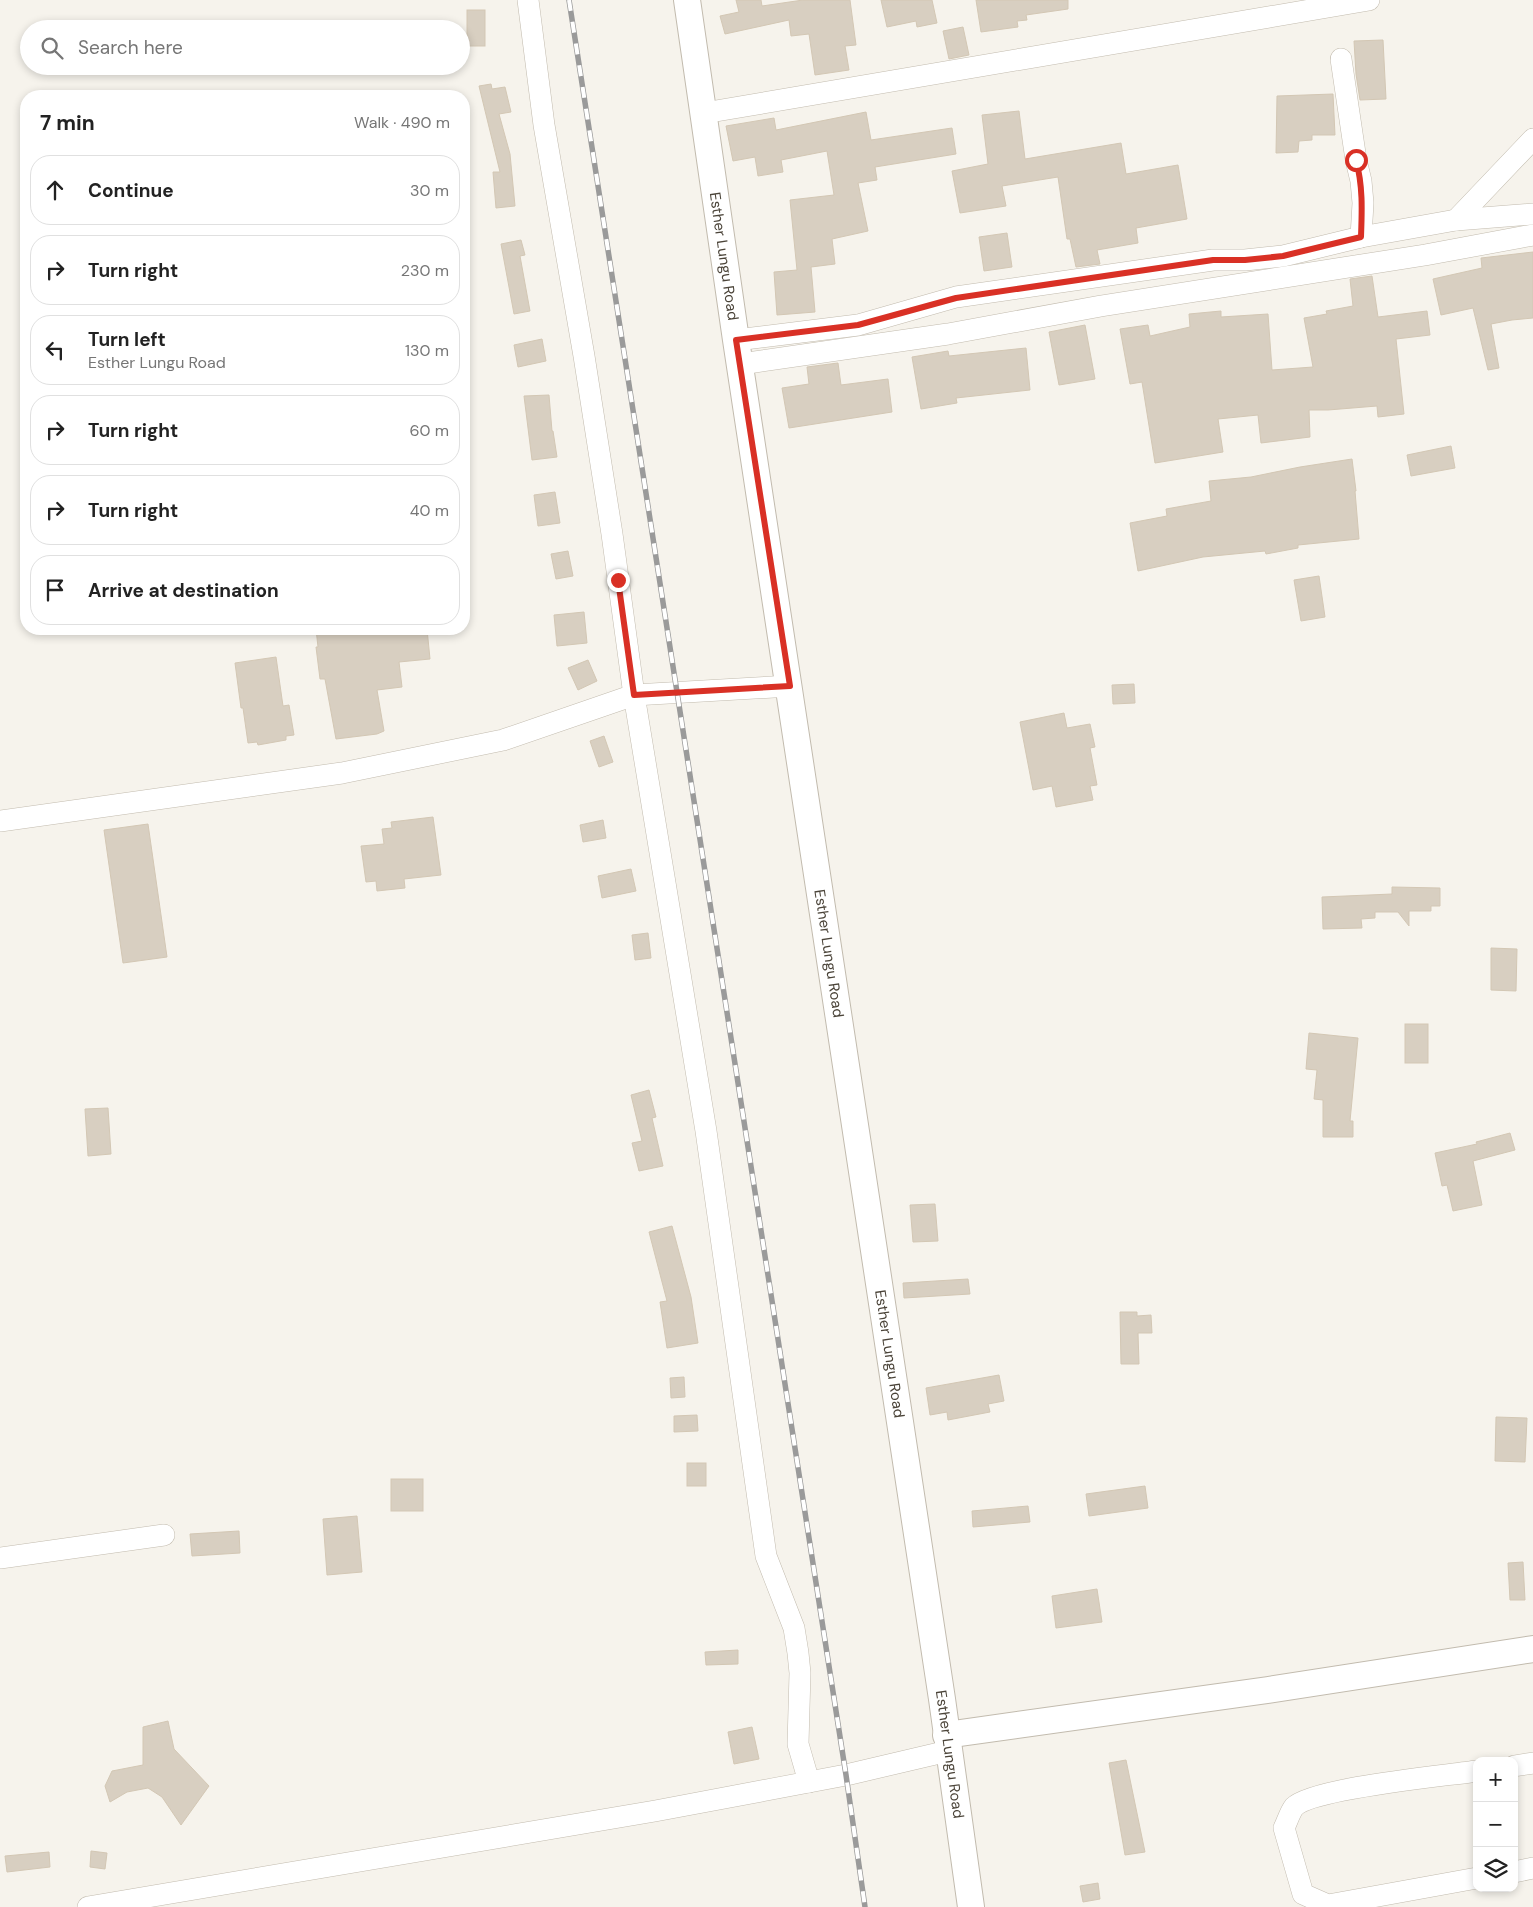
<!DOCTYPE html>
<html lang="en">
<head>
<meta charset="utf-8">
<style>
  body { margin:0; font-family:"DM Sans",sans-serif; background:#f6f6f6; color:#222 }
  .controls { position:absolute; right:15px; bottom:15px; display:grid; overflow:hidden; border-radius:10px; box-shadow:0 2px 8px #0003 }
  .controls button { width:45px; height:45px; display:grid; place-items:center; padding:0; border:0; border-bottom:1px solid #e0e0e0; background:#fff; color:#222; font:25px sans-serif }
  .stop { position:absolute; width:15px; height:15px; margin:-11px; border:4px solid #d93025; border-radius:50%; background:#fff }
  .stop.end { background:#d93025; border-color:#fff; box-shadow:0 1px 5px #0008 }
  .list { margin:0; padding:0; list-style:none }
  h2 { display:flex; justify-content:space-between; align-items:center; height:65px; margin:0; padding:0 20px; font-size:21px }
  h2 small { font-size:16px; font-weight:400; color:#767676 }
  .list li { display:grid; grid-template-columns:32px 1fr auto; gap:15px; align-items:center; box-sizing:border-box; height:70px; margin:0 10px 10px; padding:0 10px; border:1px solid #e0e0e0; border-radius:20px }
  .list b { display:block; font-size:19px; white-space:nowrap }
  .list p { margin:0; font-size:16px; white-space:nowrap; color:#767676 }
  .list em { font-size:16px; font-style:normal; color:#767676 }
  .icon { flex:none; width:28px; height:28px; fill:none; stroke:currentColor; stroke-width:2; stroke-linecap:round; stroke-linejoin:round }
  .map { position:relative; flex:none; width:1533px; height:1907px; overflow:hidden }
  .search { position:absolute; background:#fff; box-shadow:0 2px 8px #0003; left:20px; top:20px; width:450px; height:55px; display:flex; align-items:center; gap:12px; box-sizing:border-box; padding:0 18px; border-radius:28px; color:#767676; font-size:19px }
  .panel { position:absolute; background:#fff; box-shadow:0 2px 8px #0003; left:20px; top:90px; width:450px; height:545px; border-radius:20px }
  .map>svg:first-child { display:block }
  .building { fill:#d8cfc1; stroke:#d3c7b4 }
  .lines { fill:none; stroke-linecap:round; stroke-linejoin:round }
  .minor-casing { stroke:#c2bbae; stroke-width:22 }
  .tertiary-casing { stroke:#c2bbae; stroke-width:28 }
  .minor { stroke:#fff; stroke-width:21 }
  .tertiary { stroke:#fff; stroke-width:26 }
  .rail-casing { stroke:#9a9a9a; stroke-width:5.5 }
  .rail { stroke:#fff; stroke-width:4; stroke-dasharray:11; stroke-linecap:butt }
  .route { stroke:#d93025; stroke-width:6 }
  .labels { text-anchor:middle; dominant-baseline:central; stroke-width:4; stroke-linejoin:round; paint-order:stroke }
  .street-label { font-size:15px; fill:#4b4439; stroke:#fff }
</style>
</head>
<body>
<div class="map">
<svg width="1533" height="1907" viewBox="0 0 1533 1907">
  <rect width="100%" height="100%" fill="#f6f3ec"/>
  <g class="building">
    <path d="M736,0h25l1,6 41,-6h47l6,45 -11,1 4,24 -34,5 -6,-41 -18,2 -2,-16 -64,14 -5,-18 19,-4z"/>
    <path d="M881,0h51l5,23 -20,4 -1,-6 -29,6z"/>
    <path d="M976,0h92v9l-42,6 1,5 -10,1 1,6 -37,5z"/>
    <rect x="467" y="10" width="18" height="36"/>
    <path d="M963,27l6,28 -20,4 -6,-28z"/>
    <path d="M1383,40l3,59 -26,1 -4,-26 -2,-33z"/>
    <path d="M491,84l1,5 13,-2 6,25 -12,2 11,40 5,52 -19,2 -3,-36h7l-21,-86z"/>
    <path d="M1333,94l2,41h-23v5l-13,1 -1,11 -22,1 1,-57z"/>
    <path d="M1019,111l6,48 96,-16 5,31 52,-9 9,54 -51,9 2,15 -41,7 3,14 -24,3 -6,-28h-3l-9,-62 -56,9 4,20 -46,7 -8,-42 36,-7 -6,-49z"/>
    <path d="M866,112l5,28 81,-12 4,26 -81,13 2,13 -19,3 10,48 -36,8 3,25 -24,3 4,45 -38,3 -3,-43 23,-2 -7,-70 44,-5 -7,-44 -46,9 2,12 -25,4 -3,-19 -22,4 -7,-35 48,-8 2,12z"/>
    <path d="M1007,233l5,34 -28,4 -5,-34z"/>
    <path d="M521,240l4,15 -5,1 10,55 -16,3 -13,-70z"/>
    <path d="M1533,252v66l-21,2 -21,4 8,44 -11,2 -15,-62 -32,7 -8,-36 49,-11 -1,-10z"/>
    <path d="M1372,276l6,41 49,-6 3,24 -34,4 8,75 -26,3 -1,-11 -49,4h-19l1,27 -49,6 -3,-28 -40,4 5,33 -68,11 -13,-81 -12,2 -10,-55 28,-4 2,11 40,-9 -1,-13 32,-3v6l47,-3 4,56 41,-3 -9,-49 23,-4 -1,-3 27,-5 -3,-27z"/>
    <path d="M1085,325l10,54 -36,6 -10,-53z"/>
    <path d="M542,339l4,22 -28,6 -4,-22z"/>
    <path d="M1026,348l4,42 -74,8 1,5 -36,6 -9,-52 36,-6 1,5z"/>
    <path d="M838,363l3,22 47,-6 4,33 -103,16 -7,-40 27,-4 -2,-17z"/>
    <path d="M549,395l3,36h1l4,26 -25,3 -8,-64z"/>
    <path d="M1451,446l4,22 -44,8 -4,-21z"/>
    <path d="M1352,459l4,32h-1l4,48 -61,6v3l-32,6 -1,-3 -62,6 -65,14 -8,-48 37,-7 -1,-7 45,-8 -2,-20 42,-4 49,-10z"/>
    <path d="M555,492l5,31 -22,3 -4,-31z"/>
    <path d="M568,551l5,25 -17,3 -5,-25z"/>
    <path d="M1319,576l6,41 -24,4 -7,-41z"/>
    <path d="M584,612l3,31 -30,3 -3,-31z"/>
    <path d="M316,629h111l3,30 -31,3 3,25 -25,3 7,41 -7,3 -41,5 -11,-60h-5l-4,-32h2z"/>
    <path d="M276,657l7,49 6,-1 5,30 -8,1v4l-28,5 -1,-3 -9,1 -5,-35h-2l-6,-45z"/>
    <path d="M588,660l9,21 -19,9 -10,-22z"/>
    <path d="M1134,684l1,19 -22,1 -1,-19z"/>
    <path d="M1064,713l3,15 23,-4 5,23 -5,1 7,37 -7,1 3,14 -37,7 -4,-21 -19,4 -13,-68z"/>
    <path d="M604,736l9,26 -14,5 -9,-26z"/>
    <path d="M433,817l8,58 -37,4 1,9 -28,3 -1,-10 -10,1 -5,-36 23,-2 -2,-15 10,-1 -1,-6z"/>
    <path d="M603,820l3,18 -23,4 -3,-17z"/>
    <path d="M148,824l19,133 -44,6 -19,-133z"/>
    <path d="M631,869l5,22 -34,7 -4,-22z"/>
    <path d="M1392,887l48,1v18h-9v5h-22v15l-11,-14h-23v6l-14,1 1,9 -39,1 -1,-32 70,-3z"/>
    <path d="M648,933l3,25 -16,2 -3,-25z"/>
    <path d="M1491,948l26,1 -1,42 -25,-1z"/>
    <rect x="1405" y="1024" width="23" height="39"/>
    <path d="M1309,1033l49,5 -8,83h3v16h-30v-37l-9,-1 3,-29 -11,-1z"/>
    <path d="M649,1090l7,27 -4,1 11,48 -24,5 -7,-28 10,-2 -11,-46z"/>
    <path d="M108,1108l3,46 -23,2 -3,-47z"/>
    <path d="M1510,1133l5,17 -42,11 9,44 -29,6 -6,-26 -5,1 -7,-33 42,-9 -1,-2z"/>
    <path d="M935,1204l3,37 -25,1 -3,-37z"/>
    <path d="M672,1226l19,71 7,46 -31,5 -7,-46 7,-1 -18,-69z"/>
    <path d="M968,1279l2,15 -66,4 -1,-15z"/>
    <path d="M1120,1312h17v4l14,-1 1,18h-14l1,31h-18z"/>
    <path d="M999,1375l5,26 -16,3 2,8 -42,8 -1,-8 -17,3 -4,-27z"/>
    <path d="M684,1377l1,20 -14,1 -1,-20z"/>
    <path d="M697,1415l1,16 -24,1v-16z"/>
    <path d="M1496,1417l31,1 -2,44 -30,-1z"/>
    <rect x="687" y="1463" width="19" height="23"/>
    <rect x="391" y="1479" width="32" height="32"/>
    <path d="M1145,1486l3,22 -59,8 -3,-22z"/>
    <path d="M1028,1506l2,16 -57,5 -1,-16z"/>
    <path d="M357,1516l5,56 -35,3 -4,-56z"/>
    <path d="M239,1531l1,22 -48,3 -2,-22z"/>
    <path d="M1523,1562l2,38h-15l-2,-37z"/>
    <path d="M1097,1589l5,33 -46,6 -4,-32z"/>
    <path d="M738,1650v14l-32,1 -1,-13z"/>
    <path d="M168,1721l6,28 35,37 -28,39 -19,-28 -14,-9 -21,4 -17,10 -5,-16 7,-15 31,-6v-38z"/>
    <path d="M752,1727l7,32 -25,5 -6,-32z"/>
    <path d="M1126,1760l19,92 -20,3 -16,-92z"/>
    <path d="M91,1851l16,2 -2,16 -15,-2z"/>
    <path d="M49,1852l1,15 -43,5 -2,-16z"/>
    <path d="M1098,1883l2,16 -17,3 -3,-16z"/>
  </g>
  <g class="lines">
    <g class="minor-casing">
      <g id="minor">
        <path d="M528,0l16,125 40,231 28,178 22,161 72,436 60,425 28,72 4,25 2,20 -2,71 11,38"/>
        <path d="M1341,59l15,101 5,21 2,22 -2,34"/>
        <path d="M704,113l665,-113"/>
        <path d="M1456,220l77,-81"/>
        <path d="M736,340l122,-15 98,-28 257,-37h32l38,-4 78,-19 95,-17 77,-6"/>
        <path d="M741,364l207,-30 153,-28 324,-51 108,-20"/>
        <path d="M0,821l342,-48 161,-33 131,-45 156,-9"/>
        <path d="M0,1558l164,-23"/>
        <path d="M1514,1766l19,-3"/>
        <path d="M1477,1771c-33,5 -164,17 -183,36 -4,5 -7,15 -10,21l19,66 25,11 149,-27"/>
        <path d="M1514,1872l19,-4"/>
        <path d="M88,1907l567,-96 191,-36 102,-24"/>
      </g>
    </g>
    <g class="tertiary-casing">
      <g id="tertiary">
        <path id="s1" d="M687,0l49,340 206,1359 29,208"/>
        <path d="M946,1735l322,-45 265,-41"/>
      </g>
    </g>
    <use href="#minor" class="minor"/>
    <use href="#tertiary" class="tertiary"/>
    <g class="rail-casing">
      <path id="rail" d="M569,0l277,1775 19,132"/>
    </g>
    <use href="#rail" class="rail"/>
  </g>
  <g class="lines">
    <path class="route" d="M618,580l16,115 156,-9 -54,-346 122,-15 98,-27 257,-38h32l38,-4 78,-19c1,-27 2,-51 -5,-77"/>
  </g>
  <g class="labels">
    <g class="street-label">
      <text stroke="none"><textPath href="#s1" startOffset="259">Esther Lungu Road</textPath></text>
      <text stroke="none"><textPath href="#s1" startOffset="964">Esther Lungu Road</textPath></text>
      <text stroke="none"><textPath href="#s1" startOffset="1369">Esther Lungu Road</textPath></text>
      <text stroke="none"><textPath href="#s1" startOffset="1774">Esther Lungu Road</textPath></text>
    </g>
  </g>
</svg>
<div class="controls">
<button>+</button>
<button>−</button>
<button><svg class="icon" aria-label="layers" viewBox="0 0 24 24"><path d="M12 4l9 5-9 5-9-5zM3 14l9 5 9-5"/></svg></button>
</div>
<div class="stop" style="left:1356px;top:160px"></div>
<div class="stop end" style="left:618px;top:580px"></div>
<div class="search"><svg class="icon" aria-label="search" viewBox="0 0 24 24"><circle cx="10" cy="10" r="6"/><path d="M15 15l6 6"/></svg>Search here</div>
<section class="panel">
<h2>7 min<small>Walk · 490 m</small></h2>
<ul class="list">
<li><svg class="icon" aria-label="ahead" viewBox="0 0 24 24"><path d="M12 20V5M6 11l6-6 6 6"/></svg><div><b>Continue</b></div><em>30 m</em></li>
<li><svg class="icon" aria-label="right" viewBox="0 0 24 24"><path d="M7 20v-9h11M14 6l5 5-5 5"/></svg><div><b>Turn right</b></div><em>230 m</em></li>
<li><svg class="icon" aria-label="left" viewBox="0 0 24 24"><path d="M17 20v-9H6M10 6l-5 5 5 5"/></svg><div><b>Turn left</b><p>Esther Lungu Road</p></div><em>130 m</em></li>
<li><svg class="icon" aria-label="right" viewBox="0 0 24 24"><path d="M7 20v-9h11M14 6l5 5-5 5"/></svg><div><b>Turn right</b></div><em>60 m</em></li>
<li><svg class="icon" aria-label="right" viewBox="0 0 24 24"><path d="M7 20v-9h11M14 6l5 5-5 5"/></svg><div><b>Turn right</b></div><em>40 m</em></li>
<li><svg class="icon" aria-label="arrive" viewBox="0 0 24 24"><path d="M6 21V4h12l-3 4 3 4H6"/></svg><div><b>Arrive at destination</b></div></li>
</ul>
</section>
</div>
</body>
</html>
